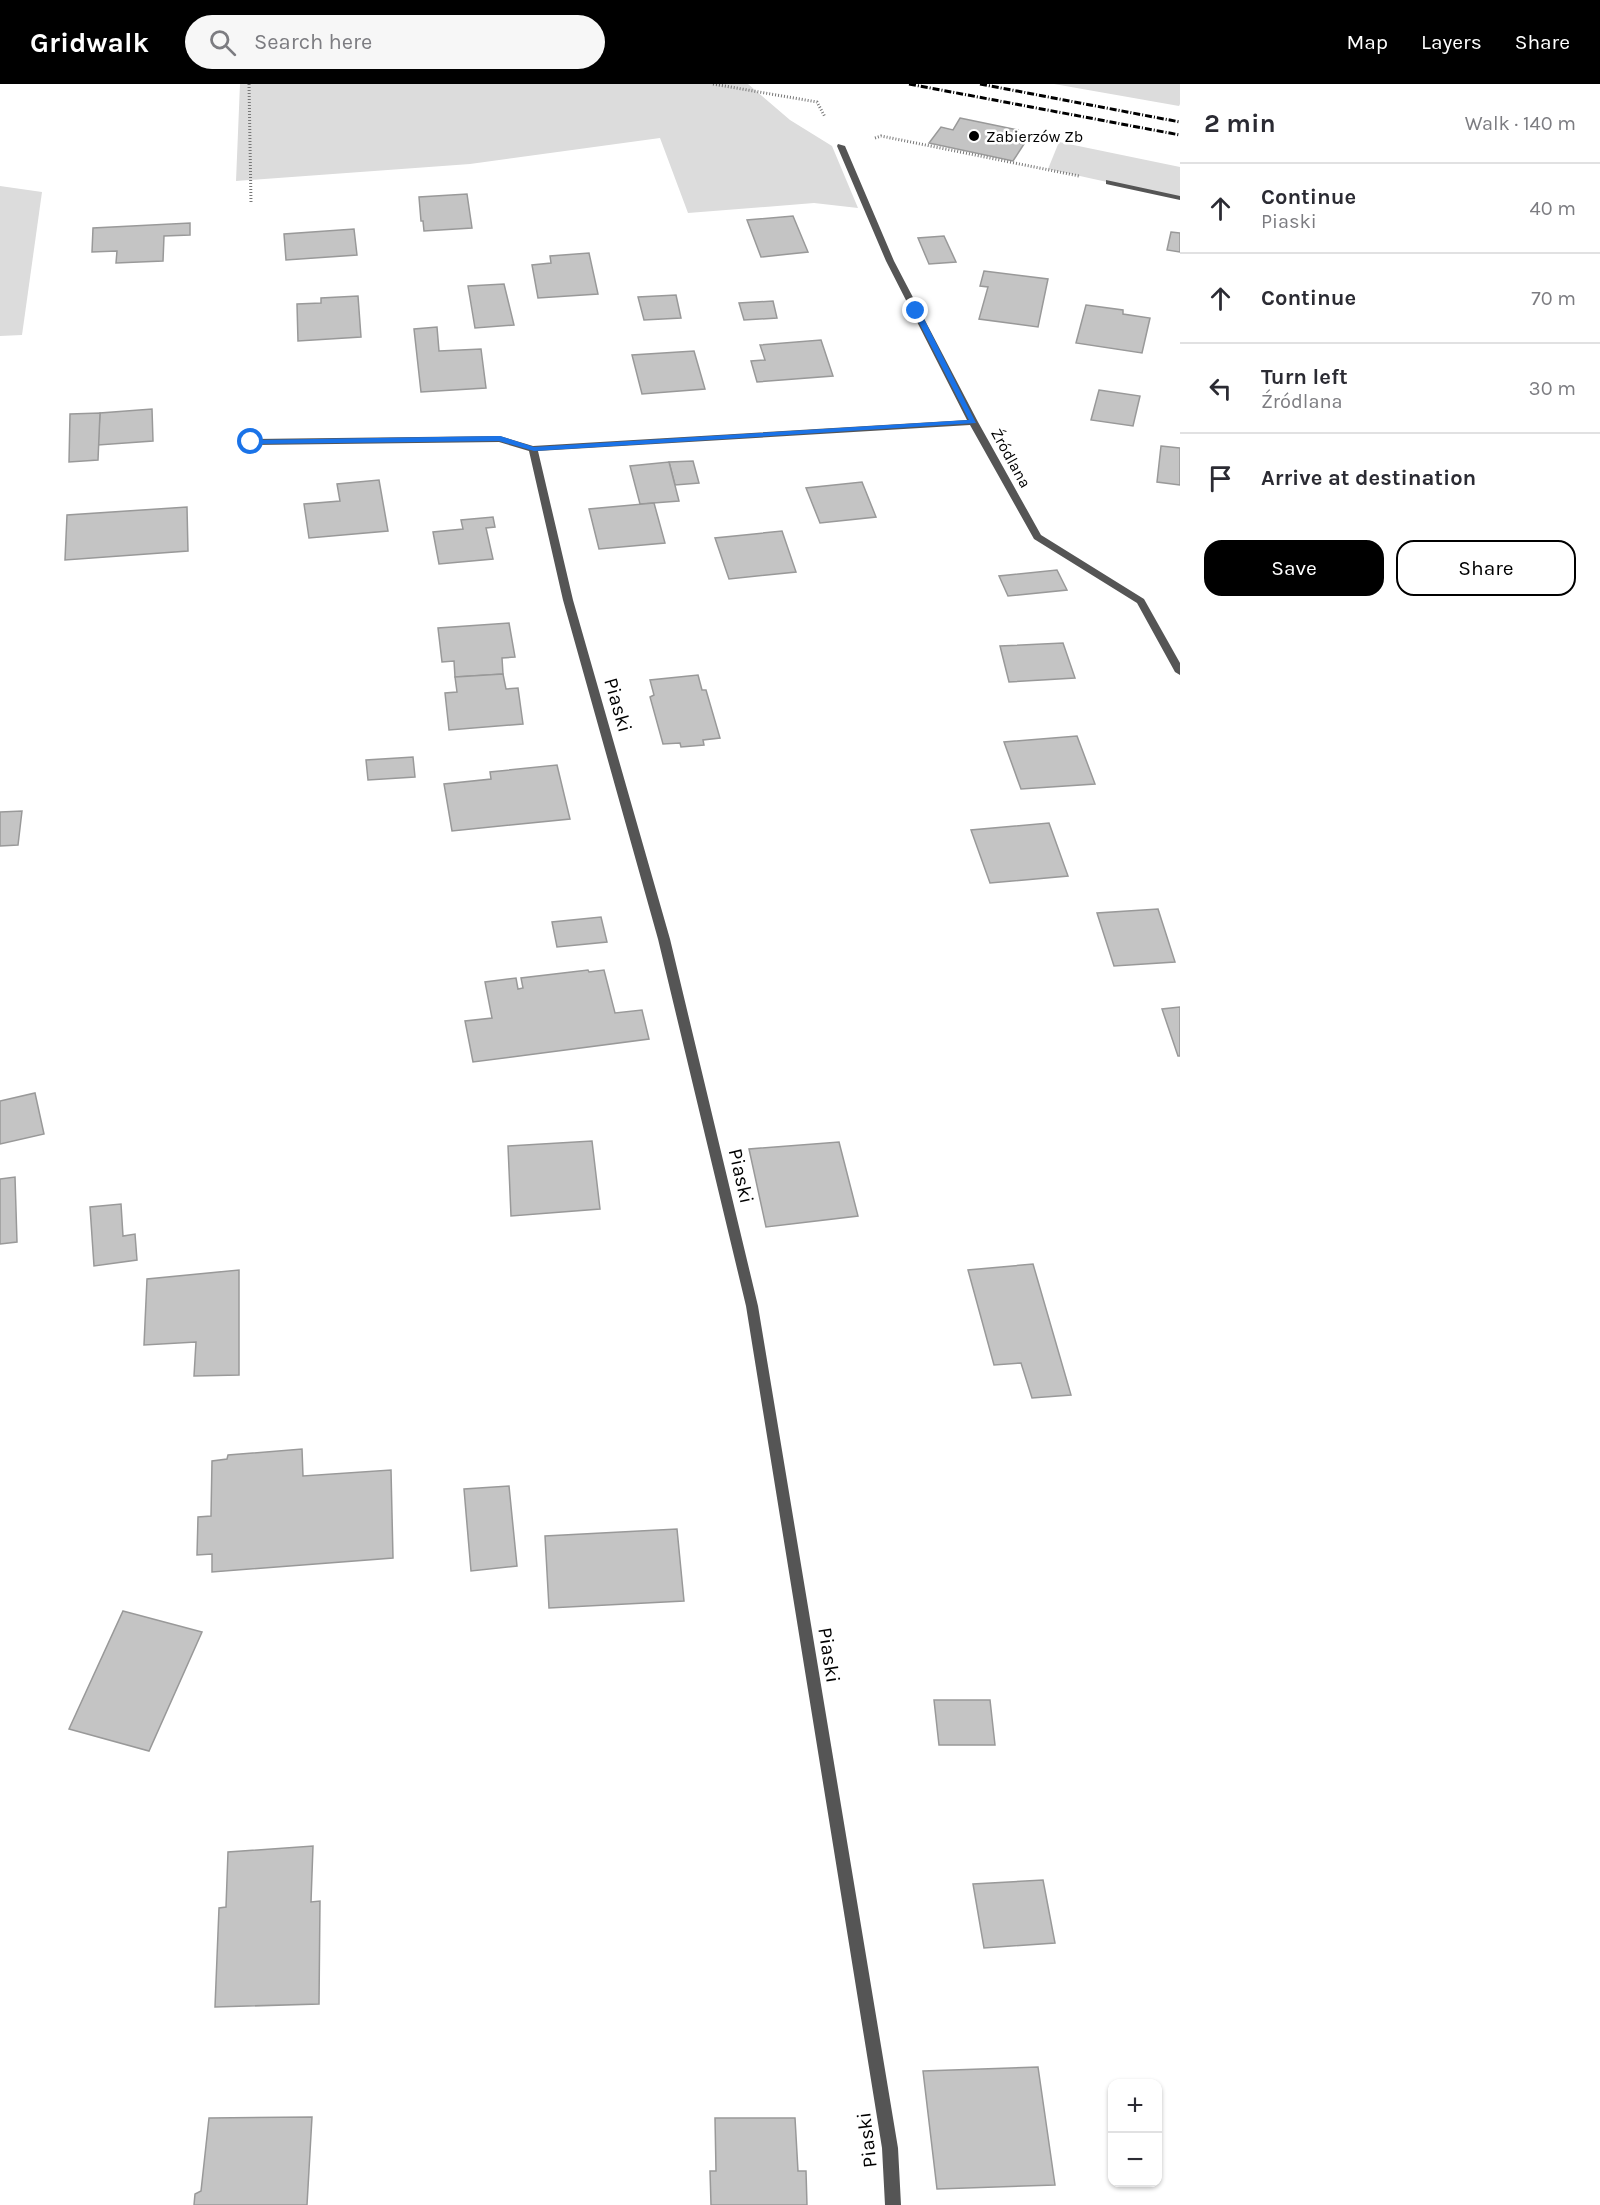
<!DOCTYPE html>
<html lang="en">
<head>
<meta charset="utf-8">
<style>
  body { margin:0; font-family:Karla,sans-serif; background:#f7f7f7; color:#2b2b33 }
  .controls { position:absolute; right:18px; bottom:18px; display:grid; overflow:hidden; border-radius:12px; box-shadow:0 2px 4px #0004 }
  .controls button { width:54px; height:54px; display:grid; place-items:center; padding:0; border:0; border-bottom:2px solid #e1e1e2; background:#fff; color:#2b2b33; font:30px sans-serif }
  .stop { position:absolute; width:18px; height:18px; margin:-14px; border:4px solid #1a73e8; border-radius:50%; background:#fff }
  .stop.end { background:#1a73e8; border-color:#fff; box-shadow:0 2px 6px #0008 }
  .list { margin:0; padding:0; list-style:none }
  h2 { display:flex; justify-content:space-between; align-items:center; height:78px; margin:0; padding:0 24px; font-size:26px }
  h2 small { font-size:20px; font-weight:400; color:#7c7c81 }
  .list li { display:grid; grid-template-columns:39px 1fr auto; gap:18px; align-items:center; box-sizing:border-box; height:90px; padding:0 24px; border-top:2px solid #e1e1e2 }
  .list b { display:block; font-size:22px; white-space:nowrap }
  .list p { margin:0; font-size:20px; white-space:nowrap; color:#7c7c81 }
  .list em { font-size:20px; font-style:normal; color:#7c7c81 }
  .actions { display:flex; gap:12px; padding:18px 24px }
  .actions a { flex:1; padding:14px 0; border:2px solid #000; border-radius:18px; text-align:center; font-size:21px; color:#000 }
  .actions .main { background:#000; color:#fff }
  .icon { flex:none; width:33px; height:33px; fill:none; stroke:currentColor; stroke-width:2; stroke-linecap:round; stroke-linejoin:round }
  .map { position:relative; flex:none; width:1180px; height:2121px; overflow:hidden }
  header { display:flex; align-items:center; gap:36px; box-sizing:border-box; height:84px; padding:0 30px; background:#000; color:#fff }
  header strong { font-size:28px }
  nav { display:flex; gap:33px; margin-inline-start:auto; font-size:21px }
  .search { width:420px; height:54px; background:#f7f7f7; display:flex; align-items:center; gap:15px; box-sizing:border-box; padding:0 21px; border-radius:33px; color:#7c7c81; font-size:22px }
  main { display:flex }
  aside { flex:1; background:#fff }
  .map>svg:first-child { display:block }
  .green { fill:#dcdcdc }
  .building { fill:#c4c4c4; stroke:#999; stroke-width:1.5 }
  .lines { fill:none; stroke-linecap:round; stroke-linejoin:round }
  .path { stroke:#777; stroke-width:3; stroke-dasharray:1 2; stroke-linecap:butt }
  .street { fill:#555; fill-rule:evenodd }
  .rail { stroke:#000; stroke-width:3; stroke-dasharray:7 2 1 2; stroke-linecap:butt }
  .route { fill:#1a73e8 }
  .poi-dot { fill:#000; stroke:#fff; stroke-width:2 }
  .labels { text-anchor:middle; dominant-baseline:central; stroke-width:5; stroke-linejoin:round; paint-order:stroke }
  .far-poi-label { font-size:16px; fill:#000; stroke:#fff; text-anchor:start }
  .far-street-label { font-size:16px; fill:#000; stroke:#fff }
  .street-label { font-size:20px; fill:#000; stroke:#fff }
</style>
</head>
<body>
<header>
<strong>Gridwalk</strong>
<div class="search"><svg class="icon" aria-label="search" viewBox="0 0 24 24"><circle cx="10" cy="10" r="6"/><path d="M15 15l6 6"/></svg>Search here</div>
<nav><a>Map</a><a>Layers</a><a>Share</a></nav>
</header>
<main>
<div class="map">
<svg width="1180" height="2121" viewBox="0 0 1180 2121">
  <rect width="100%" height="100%" fill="#fff"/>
  <g class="green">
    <path d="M240,0h508l42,36 42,26 26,62 -44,-5 -126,10 -28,-75 -190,26 -234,17z"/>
    <path d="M1054,0h126v20l-1,2z"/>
    <path d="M1059,58l121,25v31l-132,-29z"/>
    <path d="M0,102l42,6 -20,143 -22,1z"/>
  </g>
  <g class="building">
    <path d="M960,34l58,12 -7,12 13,2 -11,17 -84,-18 12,-16 12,3z"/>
    <path d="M467,110l5,34 -48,3 -1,-10h-2l-2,-24z"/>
    <path d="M793,132l15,36 -47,5 -14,-37z"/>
    <path d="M190,139v12l-26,1 -1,25 -47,2 1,-12 -25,1 1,-24z"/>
    <path d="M354,145l3,26 -71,5 -2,-26z"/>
    <path d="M1171,148l9,1v19l-13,-2z"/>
    <path d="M944,152l12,26 -27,2 -11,-26z"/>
    <path d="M589,169l9,41 -60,4 -6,-33 19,-2 -1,-7z"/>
    <path d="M984,187l64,8 -10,48 -59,-8 9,-32 -8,-1z"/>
    <path d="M504,200l10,41 -39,3 -7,-42z"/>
    <path d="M676,211l5,23 -37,2 -6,-23z"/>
    <path d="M358,212l3,41 -63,4 -1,-37 24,-1v-5z"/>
    <path d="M773,217l4,17 -33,2 -5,-17z"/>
    <path d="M1086,221l37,5v4l27,4 -8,35 -66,-10z"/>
    <path d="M437,243l2,24 42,-2 5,39 -65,4 -7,-63z"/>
    <path d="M821,256l12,36 -76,6 -6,-21 14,-1 -5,-15z"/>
    <path d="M694,267l11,38 -63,5 -10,-39z"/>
    <path d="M1099,306l41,6 -7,30 -42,-6z"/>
    <path d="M152,325l1,32 -55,4 2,-32z"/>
    <path d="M100,329l-2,47 -29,2 1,-48z"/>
    <path d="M1161,362l19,2v37l-23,-3z"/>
    <path d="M693,377l6,22 -24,2 -6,-23z"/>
    <path d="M669,378l10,39 -39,3 -10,-38z"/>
    <path d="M379,396l9,51 -79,7 -5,-34 36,-3 -3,-17z"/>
    <path d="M862,398l14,35 -56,6 -14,-35z"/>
    <path d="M654,419l11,40 -66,6 -10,-40z"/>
    <path d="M187,423l1,44 -123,9 2,-45z"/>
    <path d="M493,433l2,10 -9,1 7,31 -54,5 -6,-32 30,-3 -2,-9z"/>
    <path d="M782,447l14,41 -67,7 -14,-41z"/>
    <path d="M1057,486l10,20 -59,6 -9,-20z"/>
    <path d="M509,539l6,34 -13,1 1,16 -48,3 -1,-16 -12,1 -4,-34z"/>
    <path d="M1063,559l12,35 -66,4 -9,-36z"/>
    <path d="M503,590l3,15 12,-1 5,36 -74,6 -4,-37 12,-1 -2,-15z"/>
    <path d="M698,591l4,15h4l14,48 -17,2 1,5 -23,2 -1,-4 -17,1 -13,-47 4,-2 -4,-15z"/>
    <path d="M1077,652l18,48 -74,5 -17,-47z"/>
    <path d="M413,673l2,20 -47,3 -2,-20z"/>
    <path d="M557,681l13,54 -118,12 -8,-47 47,-5 -1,-7z"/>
    <path d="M22,727l-4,34 -18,1v-34z"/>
    <path d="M1049,739l19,53 -78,7 -19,-53z"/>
    <path d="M1158,825l17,53 -61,4 -17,-53z"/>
    <path d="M601,833l6,25 -50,5 -5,-25z"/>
    <path d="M588,886l1,2 15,-2 11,43 27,-3 7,29 -176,23 -8,-41 27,-3 -7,-36 31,-4 2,11 5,-1 -2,-10z"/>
    <path d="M1180,923v49h-2l-16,-47z"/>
    <path d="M35,1009l9,41 -44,10v-43z"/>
    <path d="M592,1057l8,68 -89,7 -3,-70z"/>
    <path d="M839,1058l19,74 -92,11 -17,-78z"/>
    <path d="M15,1093l2,65 -17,2v-65z"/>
    <path d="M121,1120l2,32 12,-2 2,26 -43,6 -4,-59z"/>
    <path d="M1033,1180l38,131 -39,3 -11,-35 -27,2 -26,-95z"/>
    <path d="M239,1186v105l-45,1 2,-34 -52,3 3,-66z"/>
    <path d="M302,1365l1,27 88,-6 2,88 -181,14v-18l-15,1 1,-38 13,-1 1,-55 15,-2 1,-4z"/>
    <path d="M509,1402l8,80 -46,5 -7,-82z"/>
    <path d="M677,1445l7,72 -135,7 -4,-72z"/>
    <path d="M123,1527l79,21 -53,119 -80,-22z"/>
    <path d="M934,1616h56l5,45h-56z"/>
    <path d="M313,1762l-2,56 9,-1 -1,103 -104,3 4,-99 7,-1 2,-55z"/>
    <path d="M1043,1796l12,63 -71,5 -11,-64z"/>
    <path d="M1038,1983l17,118 -118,4 -14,-118z"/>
    <path d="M312,2033l-5,88h-113l1,-11 6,-3 8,-73z"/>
    <path d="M715,2034h80l3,53h8l1,34h-96l-1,-34h6z"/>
  </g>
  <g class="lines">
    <g class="path">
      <path d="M249,0l2,119"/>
      <path d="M713,0l104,18 8,15"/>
      <path d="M875,54l6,-2 198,40"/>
    </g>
    <g class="street">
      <path d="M838,60l7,2 49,115 84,161 63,113 103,64 36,64v12l-5,-3 -38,-69 -103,-64 -64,-114 -432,26 35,149 97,339 88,367 140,842 3,57h-16l-3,-57 -136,-842 -88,-367 -95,-339 -34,-149 -30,-9 -248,3 -5,-3 5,-3 249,-3 33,10 434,-26 -81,-159 -49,-115z"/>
      <path d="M1106,96l74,16v4l-74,-16z"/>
    </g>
    <g class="rail">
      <path d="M909,0l271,51"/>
      <path d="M980,0l200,38"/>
    </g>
  </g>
  <path class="route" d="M916,225l4,2 56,112 -442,28 -35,-10 -248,3 -3,-2 3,-2 249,-4 34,11 435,-27 -56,-109z"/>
  <circle class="poi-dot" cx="974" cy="52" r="6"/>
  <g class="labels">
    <g class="far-poi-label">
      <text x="986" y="52">Zabierzów Zb</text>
    </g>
    <g class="far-street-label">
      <text transform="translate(1011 374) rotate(61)">Źródlana</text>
    </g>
    <g class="street-label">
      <text transform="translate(618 621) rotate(74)">Piaski</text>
      <text transform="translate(741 1092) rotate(77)">Piaski</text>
      <text transform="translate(829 1571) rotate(81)">Piaski</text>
      <text transform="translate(867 2056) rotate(-97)">Piaski</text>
    </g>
  </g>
</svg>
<div class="controls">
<button>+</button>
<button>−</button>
</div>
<div class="stop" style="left:251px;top:358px"></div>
<div class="stop end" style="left:916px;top:227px"></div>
</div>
<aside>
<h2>2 min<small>Walk · 140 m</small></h2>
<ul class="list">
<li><svg class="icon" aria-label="ahead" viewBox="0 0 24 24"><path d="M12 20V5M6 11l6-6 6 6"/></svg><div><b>Continue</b><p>Piaski</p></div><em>40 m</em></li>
<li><svg class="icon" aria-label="ahead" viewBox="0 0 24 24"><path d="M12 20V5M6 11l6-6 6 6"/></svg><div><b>Continue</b></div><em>70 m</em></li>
<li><svg class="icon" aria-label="left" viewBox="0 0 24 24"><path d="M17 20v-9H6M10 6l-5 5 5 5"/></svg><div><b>Turn left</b><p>Źródlana</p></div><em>30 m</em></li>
<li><svg class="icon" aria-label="arrive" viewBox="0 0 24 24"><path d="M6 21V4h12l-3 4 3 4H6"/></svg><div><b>Arrive at destination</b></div></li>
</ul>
<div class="actions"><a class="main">Save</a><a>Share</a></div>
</aside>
</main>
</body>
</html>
